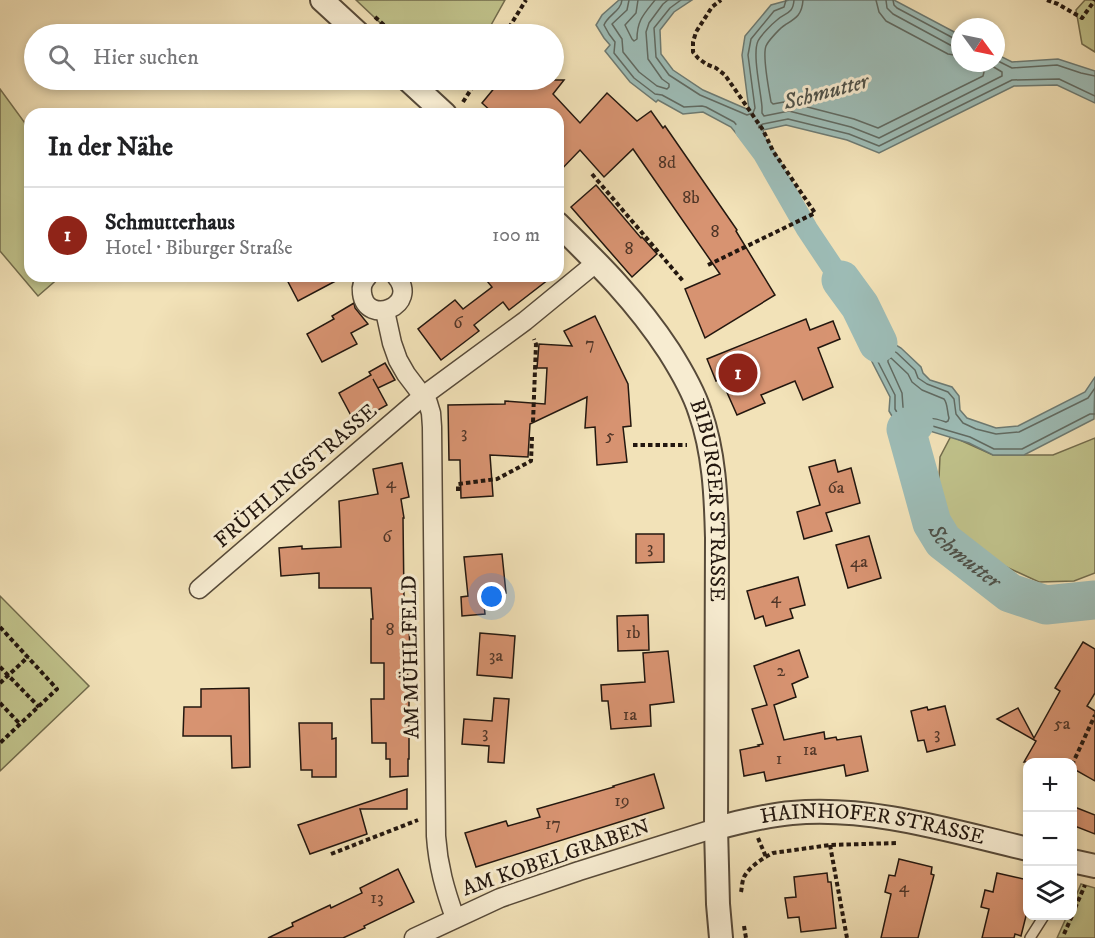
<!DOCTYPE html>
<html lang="de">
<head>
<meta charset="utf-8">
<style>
  body { margin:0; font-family:"IM FELL DW Pica",serif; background:#f2f2f2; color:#202124 }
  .controls { position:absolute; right:18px; bottom:18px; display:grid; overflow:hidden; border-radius:12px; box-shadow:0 3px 9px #0003 }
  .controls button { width:54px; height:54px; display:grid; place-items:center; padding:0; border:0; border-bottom:2px solid #e0e0e0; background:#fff; color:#202124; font:30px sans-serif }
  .compass { position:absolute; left:951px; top:18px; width:54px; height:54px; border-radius:50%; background:#fff; box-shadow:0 3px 9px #0003; rotate:123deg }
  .you { position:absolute; left:492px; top:597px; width:21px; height:21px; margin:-15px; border:4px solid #fff; border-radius:50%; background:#1a73e8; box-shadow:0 0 0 9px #1a73e833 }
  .badge { display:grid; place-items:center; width:39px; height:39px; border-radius:50%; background:#8f2418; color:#fff; font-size:20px; font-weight:700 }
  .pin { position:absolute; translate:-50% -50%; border:3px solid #fff; box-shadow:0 2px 6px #0006 }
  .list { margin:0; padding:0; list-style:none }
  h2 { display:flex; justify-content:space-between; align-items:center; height:78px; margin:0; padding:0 24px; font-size:26px }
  h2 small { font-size:20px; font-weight:400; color:#757577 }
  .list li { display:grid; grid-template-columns:39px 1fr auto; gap:18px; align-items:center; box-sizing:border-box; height:96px; padding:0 24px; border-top:2px solid #e0e0e0 }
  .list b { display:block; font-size:22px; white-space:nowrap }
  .list p { margin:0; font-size:20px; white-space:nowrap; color:#757577 }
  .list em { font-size:20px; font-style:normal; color:#757577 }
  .icon { flex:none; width:33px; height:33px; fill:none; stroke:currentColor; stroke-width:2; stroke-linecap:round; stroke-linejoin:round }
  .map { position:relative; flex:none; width:1095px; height:938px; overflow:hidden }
  .search { position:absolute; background:#fff; box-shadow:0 3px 9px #0003; left:24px; top:24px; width:540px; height:66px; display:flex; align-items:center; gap:15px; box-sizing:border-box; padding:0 21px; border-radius:33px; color:#757577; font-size:22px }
  .panel { position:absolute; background:#fff; box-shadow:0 3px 9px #0003; left:24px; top:108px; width:540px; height:174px; border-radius:18px }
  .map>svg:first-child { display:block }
  .green { fill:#c0c28b; stroke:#726c4d; stroke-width:1.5 }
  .water { fill:#9dbcb6; stroke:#6c7a73; stroke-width:1.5 }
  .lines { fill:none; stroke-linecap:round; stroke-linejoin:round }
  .shore { stroke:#606a62; stroke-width:1.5 }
  .canal { stroke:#9dbcb6; stroke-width:22 }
  .river { stroke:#9dbcb6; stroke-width:39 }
  .building { fill:#d79371; stroke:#23170f; stroke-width:1.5 }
  .service-casing { stroke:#574a39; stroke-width:12 }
  .minor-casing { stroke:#574a39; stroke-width:21 }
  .tertiary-casing { stroke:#574a39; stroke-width:26 }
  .path { stroke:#23170f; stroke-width:4; stroke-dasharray:4.5 3; stroke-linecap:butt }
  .service { stroke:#f7ecd1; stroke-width:9 }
  .minor { stroke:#f7ecd1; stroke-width:18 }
  .tertiary { stroke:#f7ecd1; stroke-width:22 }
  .labels { text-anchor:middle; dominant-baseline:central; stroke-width:6; stroke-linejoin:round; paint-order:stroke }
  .number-label { font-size:18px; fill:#503628 }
  .street-label { font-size:21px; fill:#23170f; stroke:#f7ecd1 }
  .water-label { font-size:22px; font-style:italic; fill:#4e5149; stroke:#f7ecd1 }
</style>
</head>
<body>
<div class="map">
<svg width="1095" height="938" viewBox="0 0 1095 938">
  <rect width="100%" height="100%" fill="#f2e2b8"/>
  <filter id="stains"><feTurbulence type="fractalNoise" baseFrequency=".00333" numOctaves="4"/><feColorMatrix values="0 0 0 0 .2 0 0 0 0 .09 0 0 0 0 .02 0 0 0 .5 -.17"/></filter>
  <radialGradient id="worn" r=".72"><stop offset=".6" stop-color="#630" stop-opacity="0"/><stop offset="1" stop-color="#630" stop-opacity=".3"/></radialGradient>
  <g class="green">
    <path d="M356,0h149l-19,34h-94z"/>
    <path d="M1085,0h10v52l-13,-8 -6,-34z"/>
    <path d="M0,89l30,41v146h31l-23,20 -38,-45z"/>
    <path d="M951,436l42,19h60l42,-17v135l-21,8 -35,1 -50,-23 -37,-24 -14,-36 2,-42z"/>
    <path d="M0,596l89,90 -89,85z"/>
    <path d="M1081,884l14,4v50h-38l10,-22h5l1,-13z"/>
  </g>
  <g class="water">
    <path d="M619,0h73l-18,12 -14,18 1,24 12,16 30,20 46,20 -7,-55 3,-19 26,-31 18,-5h105l66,35v28h36v-9l16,8 46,-3 37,12v32l-38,-18 -43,1 -135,67 -32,-13 -61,-15 -23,5 6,21 -12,8 -26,-32 -28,-15 -20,2 -25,-14 -2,2 -26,-20 -25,-31 5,-6 -6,-7 -8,-13 6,-10z"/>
    <path d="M852,296l16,12 9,10 6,19 18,11 20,19 2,6 7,7 22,7 7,9 1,14 7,8 29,10 22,-2 67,-34 10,-15 -1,42 -70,36h-31l-24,-12 -39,-12 -10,12 7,8 -10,21 -5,-1 -8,-9 -5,-34 -10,-17 1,-14 -23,-45 -9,-21z"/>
  </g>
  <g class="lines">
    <g class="shore">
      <path d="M622,0c-1,11 -14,15 -18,25l5,9 6,8 -1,11 20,25 21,16 7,1 22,12 18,-1 4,1 28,15 23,27 4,-3 -4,-14 2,-6 4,-2 25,-5 61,15 30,12 133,-66 47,-1 36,17"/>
      <path d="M629,0l-2,10 -15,14 10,15 1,13 16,20 18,14 10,3 2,-2v-3l-7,-5 -14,-20 -2,-27 3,-9 14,-19 5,-4"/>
      <path d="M638,0l-2,13 -11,12 7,14 2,2 3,-2c0,-19 7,-25 18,-39"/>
      <path d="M681,0l-11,8 -16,20 2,29 13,18 31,20 47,20 6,-2 2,-5 -7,-53 3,-16 23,-28 10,-4 2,-7"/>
      <path d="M794,0c-1,15 -9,12 -17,20 -5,4 -16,15 -19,21 -6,13 3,51 4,66v6l2,3 25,-5 62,16 28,11 123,-62v-4l-15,-9"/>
      <path d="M803,0c-1,15 -7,18 -18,25 -4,2 -17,16 -19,21 -4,10 3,44 5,56l2,2 11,-2 8,1 62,16 24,9 105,-52 1,-4 -8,-9"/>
      <path d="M876,0l3,12 7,9 62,33 12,2"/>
      <path d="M886,0l1,8 6,6 59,32 8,1"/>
      <path d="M893,0l1,5 3,3 58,31h5"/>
      <path d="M996,60l16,8 45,-3 24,8 14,3"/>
      <path d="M891,358l17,16 4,8 10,8 22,9c4,5 3,13 5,19l-1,3 -2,1c-12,-4 -20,-7 -30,4h-3l-10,-19 -1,-14 -14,-31v-3z"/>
      <path d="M1095,388l-7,10 -69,34 -23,2 -20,-5 -13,-6 -7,-9 -2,-15 -6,-7 -21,-8 -9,-6 -3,-8 -18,-17 -18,-12 -8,-20 -4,-5h-2l-3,2 2,11 8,21 23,45v14l10,17 5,33 2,3 3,-1 4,-8c-1,-3 -4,-5 -4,-8 -1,-7 9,-16 14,-20l41,12 24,12h28l68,-35h5"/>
    </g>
    <path class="canal" d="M746,130l18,24 43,75 34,51"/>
    <g class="river">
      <path d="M841,280l19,26 18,37"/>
      <path id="s1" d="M914,424l-8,5 26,94 11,18 67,52 36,12 49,-5"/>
    </g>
  </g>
  <g class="building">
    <path d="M501,80h63l-11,14 27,29 27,-30 30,28 14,-10 12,17 2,-2 72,104 -1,1 39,64 -70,43 -20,-49 35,-15 -87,-125 -29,28 -24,-27 -22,23v-59h-64l-12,-11z"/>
    <path d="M596,185l45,53 1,-1 15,17 -25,23 -61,-70z"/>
    <path d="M285,276h60l-47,25z"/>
    <path d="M483,276h70l-44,34 -6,-8 -29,23 5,6 -38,29 -23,-31 37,-29 8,9 29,-22z"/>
    <path d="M354,303l1,5 13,16 -17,9 6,11 -35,18 -15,-28 27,-15 -2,-3z"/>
    <path d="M595,316l33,68 3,42 -8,1 4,35 -30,3 -2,-38 -10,1 2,-31 -57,27 -2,33 -38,-2 3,41 -32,2 -1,-38h-11l-1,-55 57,-1v-3l40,3 2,-36h-10l2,-24 33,2 -8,-15z"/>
    <path d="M806,319l4,11 23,-9 7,18 -22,9 15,39 -30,13 -8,-19 -34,14 4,8 -28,12 -16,-36 -5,2 -9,-22z"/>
    <path d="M385,363l10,17 -17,8 -5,-9 14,26 -32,18 -16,-30 32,-18 -2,-3z"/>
    <path d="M835,460l3,12 13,-4 9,35 -34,10 6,18 -28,8 -7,-27 23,-7 -11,-38z"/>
    <path d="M402,463l7,34 -8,2 3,19h-1l1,82h2v18h3l1,44h-2l-1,37h2v60h-1v17l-18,1v-18h-4v-16h-14l-1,-44h13v-36h-13v-44h2l-2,-31h-52v-15l-38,3 -2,-28 23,-2v3l39,-2 -2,-46 39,-7 -5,-25z"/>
    <path d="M636,534h28v28l-28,1z"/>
    <path d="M869,536l12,42 -33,10 -12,-43z"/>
    <path d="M502,554l4,39 -23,2 2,19 -23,2 -1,-19 7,-1 -4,-39z"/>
    <path d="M798,577l7,28 -15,4 3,9 -27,8 -3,-10 -8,3 -8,-28z"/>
    <path d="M648,615l1,35 -31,1 -1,-35z"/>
    <path d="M480,633l35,3 -3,42 -35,-3z"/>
    <path d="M1083,642l12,7v44l-8,13 8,5v70l-23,-13v-6h-48l12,-21 -39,-22 21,-11 16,30 26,-47 -5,-3z"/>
    <path d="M799,650l9,27 -16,7 4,13 -22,8 10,35 40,-8 1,7 11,-2 1,3 24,-4 7,35 -22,5 -2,-11 -78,16 -2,-9 -20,4 -4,-26 19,-4 -1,-1 5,-1 -11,-35 15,-4 -13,-39z"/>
    <path d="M668,651l6,51 -24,3 1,21 -40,3 -3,-28h-6l-1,-16 44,-3 -2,-29z"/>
    <path d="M249,688l1,79 -18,1 -1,-32h-48l1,-29h17v-18z"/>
    <path d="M494,698l15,1 -5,64 -16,-1 1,-16 -27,-2 2,-25 28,2z"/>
    <path d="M945,706l10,39 -28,7 -3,-12 -6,1 -7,-30 16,-4 1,3z"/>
    <path d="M299,723h33v16l4,-1v39h-24v-7h-11z"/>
    <path d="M654,774l10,34 -188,59 -11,-34 41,-12 2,5 32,-9 -3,-8 77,-22 -1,-1z"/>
    <path d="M407,789v20h-47l7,25 -57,20 -12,-29z"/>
    <path d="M1072,806l23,9v19l-23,-9z"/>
    <path d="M899,859l33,8 -1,7 3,1 -16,63h-37l10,-44 -6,-2 4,-17 6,1z"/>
    <path d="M398,869l16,33 -50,24 1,2 -22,10h-75l25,-12 -1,-3 38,-18 1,3 31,-15 -2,-5z"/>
    <path d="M827,873l1,9h3l5,46 -35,4 -2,-15 -11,1 -3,-20 11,-1 -2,-20z"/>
    <path d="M997,873l31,7v28l-7,28 -6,-2 -1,4h-32l7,-29 -8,-2 4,-17 8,2z"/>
  </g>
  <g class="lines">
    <g class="service-casing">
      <path id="service" d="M1030,938l14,-22"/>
    </g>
    <g class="minor-casing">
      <g id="minor">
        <path d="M368,276c-5,5 -7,11 -6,17 4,34 59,13 34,-17"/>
        <path d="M385,311l7,32 6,17 8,14 22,29 3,10 1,14 4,409c2,30 9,54 19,82"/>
        <path d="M199,589l224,-193 102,-75 72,-59"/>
        <path d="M414,938l86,-40 79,-27 137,-43"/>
      </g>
    </g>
    <g class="tertiary-casing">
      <g id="tertiary">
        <path d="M322,0l37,34"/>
        <path d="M408,80l37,34"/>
        <path id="s2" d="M558,224c41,40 79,78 111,127 12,19 24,39 31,61 14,40 16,83 17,126l-1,290 2,76 3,34"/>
        <path id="s3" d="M716,828c25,-6 50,-13 76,-15 80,-7 159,18 236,36"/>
        <path d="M1072,861l23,5"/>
      </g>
    </g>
    <g class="path">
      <path d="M1047,0l11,4 24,14 13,-18"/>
      <path d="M375,17l19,17"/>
      <path d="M505,34l21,-34"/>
      <path d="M463,102l14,-22"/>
      <path d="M592,174l91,107"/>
      <path d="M708,265l107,-52 -42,-62 -10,-21 -38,-55 -9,-7 -10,-4 -8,-6 -5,-6v-10l3,-10 16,-25 9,-7"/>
      <path d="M533,422l3,-78 -2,-5"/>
      <path d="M633,445h54"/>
      <path d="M458,491v-7l39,-5 34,-18 1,-24"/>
      <path d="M0,627l57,62 -57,54"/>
      <path d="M0,667l39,40"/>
      <path d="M0,683l28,-26"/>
      <path d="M0,703l20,21"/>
      <path d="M1072,765l23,-50"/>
      <path d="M758,838l8,19"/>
      <path d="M830,845l17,93"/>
      <path d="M331,854l87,-34"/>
      <path d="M741,892c1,-4 1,-11 3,-15 6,-11 19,-19 29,-24l57,-8 67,-2"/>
      <path d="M1072,915l13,-30"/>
      <path d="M744,926l2,12"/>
      <path d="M1064,934l8,-18"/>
    </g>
    <use href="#service" class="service"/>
    <use href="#minor" class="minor"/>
    <use href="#tertiary" class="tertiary"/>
  </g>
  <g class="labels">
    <g class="number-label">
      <text x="667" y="163">8d</text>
      <text x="691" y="198">8b</text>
      <text x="715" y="232">8</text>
      <text x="629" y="249">8</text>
      <text x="458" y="323">6</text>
      <text x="590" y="344">7</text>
      <text x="464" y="433">3</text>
      <text x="610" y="436">5</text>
      <text x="391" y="483">4</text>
      <text x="836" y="488">6a</text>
      <text x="387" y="537">6</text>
      <text x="650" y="548">3</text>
      <text x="859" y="562">4a</text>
      <text x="776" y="598">4</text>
      <text x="390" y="630">8</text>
      <text x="633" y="633">1b</text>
      <text x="496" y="656">3a</text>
      <text x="781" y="671">2</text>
      <text x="630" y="715">1a</text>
      <text x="1062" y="724">5a</text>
      <text x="485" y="733">3</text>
      <text x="937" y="734">3</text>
      <text x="810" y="750">1a</text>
      <text x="779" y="759">1</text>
      <text x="622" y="801">19</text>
      <text x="553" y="824">17</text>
      <text x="904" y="887">4</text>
      <text x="377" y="898">13</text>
    </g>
    <g class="street-label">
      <text transform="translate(296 476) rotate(-41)">FRÜHLINGSTRASSE</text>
      <text stroke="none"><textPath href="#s2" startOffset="327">BIBURGER STRASSE</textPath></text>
      <text transform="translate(411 657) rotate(-91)">AM MÜHLFELD</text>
      <text stroke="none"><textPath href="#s3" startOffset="159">HAINHOFER STRASSE</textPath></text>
      <text transform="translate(556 858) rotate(-19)">AM KOBELGRABEN</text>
    </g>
    <g class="water-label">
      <text transform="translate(826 92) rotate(-15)">Schmutter</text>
      <text stroke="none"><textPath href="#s1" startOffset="154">Schmutter</textPath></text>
    </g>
  </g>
  <rect width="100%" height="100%" filter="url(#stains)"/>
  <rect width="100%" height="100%" fill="url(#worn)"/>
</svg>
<div class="controls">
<button>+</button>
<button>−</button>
<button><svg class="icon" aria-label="layers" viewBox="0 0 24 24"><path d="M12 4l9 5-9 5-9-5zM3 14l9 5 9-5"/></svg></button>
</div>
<svg class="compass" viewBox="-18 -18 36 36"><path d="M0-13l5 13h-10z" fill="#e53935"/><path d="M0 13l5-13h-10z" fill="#757577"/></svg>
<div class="you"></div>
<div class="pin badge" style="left:738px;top:373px">1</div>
<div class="search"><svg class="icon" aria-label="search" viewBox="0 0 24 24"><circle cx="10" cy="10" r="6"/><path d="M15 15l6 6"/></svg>Hier suchen</div>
<section class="panel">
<h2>In der Nähe<small></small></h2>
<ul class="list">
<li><span class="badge">1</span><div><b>Schmutterhaus</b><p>Hotel · Biburger Straße</p></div><em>100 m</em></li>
</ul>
</section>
</div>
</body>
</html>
